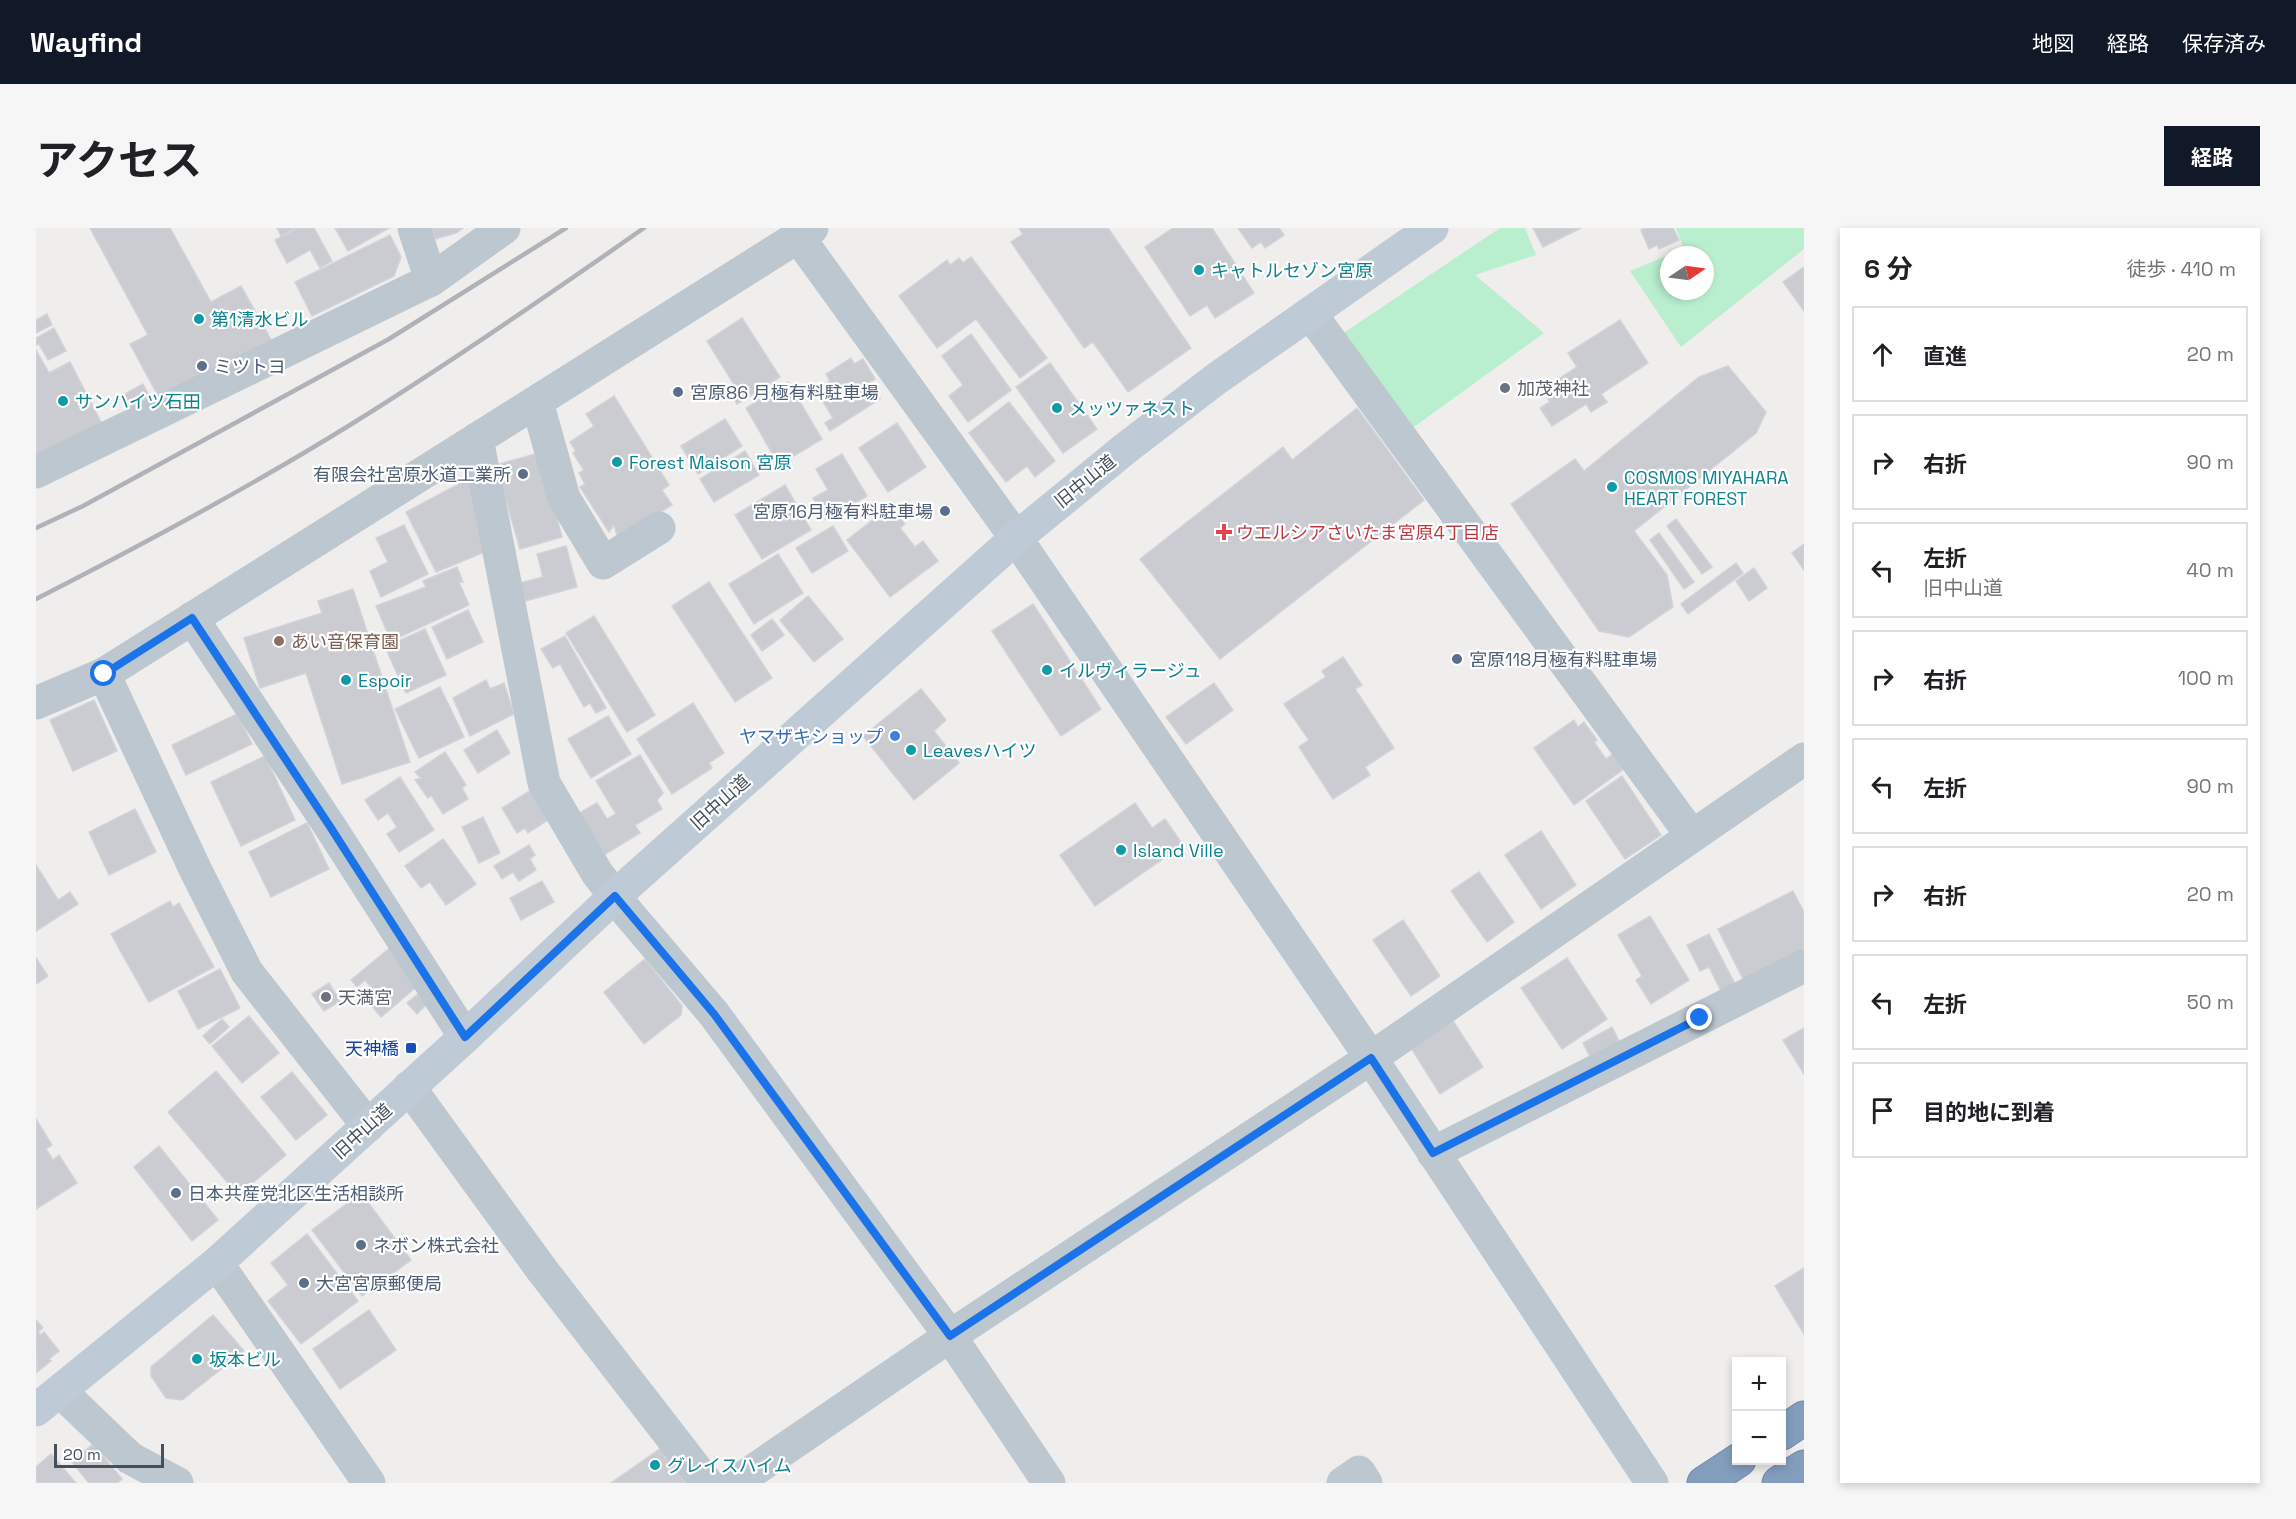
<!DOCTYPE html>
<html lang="ja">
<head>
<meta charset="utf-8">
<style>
  body { margin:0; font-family:"Space Grotesk","Noto Sans JP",sans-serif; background:#f6f6f6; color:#202124 }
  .controls { position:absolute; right:18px; bottom:18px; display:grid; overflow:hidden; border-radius:0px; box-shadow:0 3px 9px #0003 }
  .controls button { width:54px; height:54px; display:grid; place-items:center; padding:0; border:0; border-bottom:2px solid #e0e0e0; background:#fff; color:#202124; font:30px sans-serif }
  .compass { position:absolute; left:1624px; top:18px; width:54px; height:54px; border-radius:50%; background:#fff; box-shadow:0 3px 9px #0003; rotate:77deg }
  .scale { position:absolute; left:18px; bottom:15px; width:110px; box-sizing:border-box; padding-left:6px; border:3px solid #45505b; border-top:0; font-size:16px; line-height:21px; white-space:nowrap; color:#45505b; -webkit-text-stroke:4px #fff; paint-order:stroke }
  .stop { position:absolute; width:18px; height:18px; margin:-14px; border:4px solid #1a73e8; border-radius:50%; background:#fff }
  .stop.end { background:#1a73e8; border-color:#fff; box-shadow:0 2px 6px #0008 }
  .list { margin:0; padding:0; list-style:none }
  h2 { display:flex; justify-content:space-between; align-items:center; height:78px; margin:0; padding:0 24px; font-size:26px }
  h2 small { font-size:20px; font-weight:400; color:#757577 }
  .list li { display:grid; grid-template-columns:39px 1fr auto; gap:18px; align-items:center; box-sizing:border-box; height:96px; margin:0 12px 12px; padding:0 12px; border:2px solid #e0e0e0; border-radius:0px }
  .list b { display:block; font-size:22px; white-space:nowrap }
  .list p { margin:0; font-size:20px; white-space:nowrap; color:#757577 }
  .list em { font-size:20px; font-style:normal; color:#757577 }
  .icon { flex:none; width:33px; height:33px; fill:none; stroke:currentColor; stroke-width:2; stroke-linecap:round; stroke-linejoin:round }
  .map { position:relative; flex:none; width:1768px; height:1255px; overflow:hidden; border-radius:0px }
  header { display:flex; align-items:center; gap:36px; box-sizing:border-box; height:84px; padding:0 30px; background:#111827; color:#fff }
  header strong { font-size:28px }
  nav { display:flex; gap:33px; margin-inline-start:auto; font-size:21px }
  .intro { display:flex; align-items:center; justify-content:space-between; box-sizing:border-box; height:144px; padding:0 36px }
  h1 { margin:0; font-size:42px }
  .button { padding:15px 27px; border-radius:0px; background:#111827; color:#fff; font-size:21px; font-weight:700 }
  main { display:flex; gap:36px; padding:0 36px }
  aside { flex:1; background:#fff; border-radius:0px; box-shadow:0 3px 9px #0003 }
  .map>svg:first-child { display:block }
  .green { fill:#b9efcf }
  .building { fill:#caccd2; stroke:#d1d3d9; stroke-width:1.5 }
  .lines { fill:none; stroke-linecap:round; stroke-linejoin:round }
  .highway-casing { stroke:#6f89a9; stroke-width:35 }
  .street { stroke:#bdc7d0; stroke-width:33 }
  .secondary { stroke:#bfcad7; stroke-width:33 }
  .highway { stroke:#839ebd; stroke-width:33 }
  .rail { stroke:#afb2b8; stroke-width:4.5 }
  .route { stroke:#1a73e8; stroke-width:8 }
  .culture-dot { fill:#0f9aa8; stroke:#fff; stroke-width:2 }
  .service-dot { fill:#5c6f8a; stroke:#fff; stroke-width:2 }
  .worship-dot { fill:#6b7280; stroke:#fff; stroke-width:2 }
  .health-dot { fill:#e0444e; stroke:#fff; stroke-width:2 }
  .education-dot { fill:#8d6e63; stroke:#fff; stroke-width:2 }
  .shop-dot { fill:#3f7fe0; stroke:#fff; stroke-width:2 }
  .transit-dot { fill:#1a4fb4; stroke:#fff; stroke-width:2 }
  .labels { text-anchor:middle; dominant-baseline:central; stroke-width:4.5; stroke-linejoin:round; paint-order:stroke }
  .culture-label { font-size:18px; fill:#0d838f; stroke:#fff; text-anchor:start }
  .service-label { font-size:18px; fill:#4e5e75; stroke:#fff; text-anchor:start }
  .worship-label { font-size:18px; fill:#5b616d; stroke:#fff; text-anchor:start }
  .street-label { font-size:18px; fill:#45505b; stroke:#fff }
  .health-label { font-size:18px; fill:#be3a42; stroke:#fff; text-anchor:start }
  .education-label { font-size:18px; fill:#785e54; stroke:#fff; text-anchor:start }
  .shop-label { font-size:18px; fill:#366cbe; stroke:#fff; text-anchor:end }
  .transit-label { font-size:18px; fill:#164399; stroke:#fff; text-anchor:end }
</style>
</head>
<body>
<header>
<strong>Wayfind</strong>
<nav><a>地図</a><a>経路</a><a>保存済み</a></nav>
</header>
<div class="intro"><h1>アクセス</h1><a class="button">経路</a></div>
<main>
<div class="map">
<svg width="1768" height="1255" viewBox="0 0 1768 1255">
  <rect width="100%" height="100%" fill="#f0eded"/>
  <g class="green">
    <path d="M1464,0h25l11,27 -61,20 69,58 -133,96 -69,-95z"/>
    <path d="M1640,0h128v21l-123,98 -51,-76 39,-16v36h36v-36h-36l15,-6z"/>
  </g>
  <g class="building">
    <path d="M54,0h80l41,74 30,-16 33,59 -111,60 -33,-61 18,-9z"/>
    <path d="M241,0h19l-15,8z"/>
    <path d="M262,0h16l18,33 -12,7 -10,-18 -23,13 -12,-23z"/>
    <path d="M299,0h54l-41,23z"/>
    <path d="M396,0h31l-7,5 -21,6z"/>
    <path d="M983,0h89l83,120 -63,44 -35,-50 -9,6 -73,-106 12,-8z"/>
    <path d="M1137,0h39l42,65 -39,25 -8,-13 -17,11 -45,-69z"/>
    <path d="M1202,0h41l5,7 -19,13 -4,-6 -9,6z"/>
    <path d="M1497,0h48l-38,19z"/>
    <path d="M1608,0h29l6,12 -20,9 -2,-4 -8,4 -8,-19z"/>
    <path d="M354,7l11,22 -7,19 -82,40 -17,-34z"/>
    <path d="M935,29l76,101 -27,20 -44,-59 -39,29 -38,-52 48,-36 3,5 9,-7 4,5z"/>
    <path d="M1768,39v44l-21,-29z"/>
    <path d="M11,86l5,11 -16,8v-13z"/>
    <path d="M706,90l38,59 -43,27 -9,-14 7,-4 -28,-45z"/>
    <path d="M1584,92l28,43 -47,31 6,8 -16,10 -5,-8 -34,22 -12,-18 10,-6 -8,-12 35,-23 -9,-14z"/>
    <path d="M18,100l12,23 -18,9 -9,-16 -3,1v-7z"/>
    <path d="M935,106l40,56 -43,32 -19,-26 14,-11 -21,-29z"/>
    <path d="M0,122l13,23 21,-11 34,66 -68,35z"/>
    <path d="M815,130l3,6 9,-5 12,20 -5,3 10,17 -50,32 -5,-8 8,-5 -17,-28 14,-9 -4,-7z"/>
    <path d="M1014,135l47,66 -34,24 -47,-66z"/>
    <path d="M1692,138l38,46 -10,21 -122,98 33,44 6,32 -44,30 -30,-6 -88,-127 64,-45 9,12 115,-94z"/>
    <path d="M752,154l34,57 -43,26 -33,-57z"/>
    <path d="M107,156l8,15 -20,11 -8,-15z"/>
    <path d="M578,168l55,89 -7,5 10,15 -54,34 -4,-14 -5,7 -29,-45 5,-3 -6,-11 5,-3 -11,-17 3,-2 -6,-9 24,-16 -8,-12z"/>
    <path d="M973,174l46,59 -20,16 -8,-11 -21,16 -37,-49z"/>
    <path d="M1321,180l67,92 -204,159 -80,-100 143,-112 9,13z"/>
    <path d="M689,191l17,27 -44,28 -17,-28z"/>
    <path d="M861,195l29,44 -38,25 -29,-44z"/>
    <path d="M709,223l14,24 -45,27 -14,-23z"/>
    <path d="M503,225l23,84 -42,12 -24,-84z"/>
    <path d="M806,226l25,42 -41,24 -13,-22 15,-8 -12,-21z"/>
    <path d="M432,251l24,70 -56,23 -30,-60z"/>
    <path d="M749,257l26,45 -49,29 -27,-44z"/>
    <path d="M855,278l14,18 -5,4 15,19 8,-6 15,20 -48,36 -43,-57z"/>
    <path d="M1640,291l36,48 -10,7 -35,-48z"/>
    <path d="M368,297l24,49 -47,23 -11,-26 18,-9 -12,-24z"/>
    <path d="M797,298l15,25 -36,22 -16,-25z"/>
    <path d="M1623,305l35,49 -10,7 -34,-49z"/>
    <path d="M1768,316v26l-12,-17z"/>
    <path d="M530,318l11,41 -52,14 -5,-18 23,-6 -6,-23z"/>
    <path d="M742,326l25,39 -49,31 -25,-40z"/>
    <path d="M1700,335l7,10 -55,41 -7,-10z"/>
    <path d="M421,339l6,15h-4l10,23 -78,36 -15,-35 50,-19 -3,-6z"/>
    <path d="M1718,340l13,20 -18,13 -13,-20z"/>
    <path d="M673,354l63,96 -37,24 -63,-96z"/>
    <path d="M317,361l57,173 -68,22 -36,-111 -46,15 -16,-50 78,-25 -4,-12z"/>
    <path d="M772,368l35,43 -29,23 -34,-42z"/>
    <path d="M997,376l68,105 -40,27 -69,-105z"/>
    <path d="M432,382l15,32 -36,17 -15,-32z"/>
    <path d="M558,388l61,99 -28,17 -61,-99z"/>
    <path d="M736,391l12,16 -22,16 -11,-16z"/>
    <path d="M389,401l21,46 -40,18 -21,-46z"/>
    <path d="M529,408l41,72 -10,5 -6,-10 -6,4 -24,-43 -7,4 -12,-19z"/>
    <path d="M1307,429l19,28 -7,4 39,59 -29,19 5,8 -37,24 -34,-52 10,-7 -25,-36 42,-27 -4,-6z"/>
    <path d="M450,452l4,9 14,-6 10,31 -44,22 -17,-38z"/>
    <path d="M1178,455l19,27 -47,34 -20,-27z"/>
    <path d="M404,459l24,50 -45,21 -24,-49z"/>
    <path d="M885,461l25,31 -12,11 25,32 -45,37 -51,-64z"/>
    <path d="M58,472l23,51 -44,20 -23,-51z"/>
    <path d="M657,475l31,50 -15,10 3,5 -40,26 -35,-55z"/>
    <path d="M201,486l15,30 -66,31 -14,-30z"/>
    <path d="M572,488l23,38 -40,24 -23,-39z"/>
    <path d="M1538,492l4,7 6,-5 13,18 -3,2 12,17 8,-6 11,15 -51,37 -40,-57z"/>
    <path d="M461,502l13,23 -32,20 -14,-23z"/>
    <path d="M409,524l21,33 -4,3 6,11 -25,15 -12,-19 -3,3 -13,-18 6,-2 -6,-6z"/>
    <path d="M604,527l23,38 -6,7 5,9 -27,16 5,8 -36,22 -25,-42 18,-10 10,16 9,-5 -20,-33z"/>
    <path d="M229,528l30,64 -54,26 -30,-64z"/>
    <path d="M1586,548l39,59 -36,24 -39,-58z"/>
    <path d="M364,549l34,53 -35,22 -12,-18 10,-7 -9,-14 -10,7 -13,-20z"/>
    <path d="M495,562l17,30 -20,13 -3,-5 -8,5 -15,-25z"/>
    <path d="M1099,575l17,25 13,-9 18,26 -88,61 -35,-51z"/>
    <path d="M99,581l21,43 -47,23 -20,-43z"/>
    <path d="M447,589l17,36 -21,10 -17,-36z"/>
    <path d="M271,595l22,46 -58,28 -22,-45z"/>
    <path d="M1505,603l35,54 -35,24 -36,-54z"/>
    <path d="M407,611l33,45 -30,21 -16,-23 -9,6 -16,-22z"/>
    <path d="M493,617l6,10 -5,4 6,11 -17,11 -6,-9 -11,7 -8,-13z"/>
    <path d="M0,637l22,35 12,-8 8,12 -42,27z"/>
    <path d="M1443,644l35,50 -27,20 -36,-51z"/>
    <path d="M506,653l12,21 -33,18 -11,-22z"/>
    <path d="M1757,663l11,21v39l-60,30 -26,-52z"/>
    <path d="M134,673l3,6 6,-4 35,64 -65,35 -38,-68z"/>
    <path d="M1614,688l39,64 -38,24 -15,-24 6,-4 -24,-41z"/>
    <path d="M1367,692l37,56 -29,20 -38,-56z"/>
    <path d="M1673,706l27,52 -14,7 -13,-26 -9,4 -13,-26z"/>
    <path d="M355,719l30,36 -40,34 -14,-17 9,-7 -11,-13 -8,7 -6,-7z"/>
    <path d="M0,730l12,18 -12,8z"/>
    <path d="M1531,730l40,61 -45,30 -41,-61z"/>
    <path d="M609,731l37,47 -1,9 -37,29 -40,-52z"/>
    <path d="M184,741l20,39 -42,21 -20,-38z"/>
    <path d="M293,755l11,18 -16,10 -12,-17z"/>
    <path d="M382,766l9,10 -10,10 -10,-11z"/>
    <path d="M213,788l30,37 -37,30 -30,-37z"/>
    <path d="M186,791l7,8 -19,17 -7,-8z"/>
    <path d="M1417,793l30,46 -43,27 -29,-46z"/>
    <path d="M1576,799l10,20 -29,15 -10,-19z"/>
    <path d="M1768,800v46l-21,-34z"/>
    <path d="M180,843l70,84 -48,40 -70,-83z"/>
    <path d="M256,844l35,43 -31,25 -35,-43z"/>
    <path d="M0,891l16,26 -6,4 7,11 6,-5 18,28 -41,26z"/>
    <path d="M123,918l59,74 -26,21 -58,-74z"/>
    <path d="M325,965l50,67 -49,36 -50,-66z"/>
    <path d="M271,1006l51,67 -57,43 -33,-43 20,-16 -17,-22z"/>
    <path d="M1768,1040v66l-29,-48z"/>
    <path d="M333,1082l27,40 -56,39 -27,-40z"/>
    <path d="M177,1087l31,36 -62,49 -16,-2 -15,-22v-9z"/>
    <path d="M0,1092l7,8 -5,4 3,3 3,-3 15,19 -10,8 2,2 -14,11z"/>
    <path d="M57,1216l29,35 -5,4h-28l-17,-21z"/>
    <path d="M625,1220l25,35h-75z"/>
    <path d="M15,1226l25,29h-40v-16z"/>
  </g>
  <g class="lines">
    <g class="highway-casing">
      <g id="highway">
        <path d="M1746,1205l22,-15"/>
        <path d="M1668,1255l35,-23"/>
        <path d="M1743,1255l25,-16"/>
      </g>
    </g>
    <g class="street">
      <path d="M378,0l17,52"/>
      <path d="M763,10l217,300 355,520 281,425"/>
      <path d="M1274,85l382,523"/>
      <path d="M501,174l27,96 39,65 56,-35"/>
      <path d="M441,211l67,344 53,90 31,40 86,101 236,322 99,147"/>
      <path d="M0,244l395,-192 73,-52"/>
      <path d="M156,390l137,207 136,212"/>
      <path d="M68,446l92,197 51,101 121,154"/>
      <path d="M0,475l68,-29 708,-446"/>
      <path d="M373,859l133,183 165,213"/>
      <path d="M1397,925l371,-187"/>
      <path d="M181,1035l152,220"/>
      <path d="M24,1163l70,67 47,25"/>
      <path d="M699,1255l215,-147 421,-278 433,-299"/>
      <path d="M1307,1255l16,-11 7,11"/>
    </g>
    <path class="secondary" d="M0,1182l181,-147 248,-226 150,-141 401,-358 110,-90 90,-69 216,-151"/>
    <use href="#highway" class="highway"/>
    <g class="rail">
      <path d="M0,300l47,-22 306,-167 177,-111"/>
      <path d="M0,371c106,-54 212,-111 314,-174 100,-62 197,-129 294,-197"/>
    </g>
  </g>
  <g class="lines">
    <path class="route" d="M68,446l88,-56 137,207 136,212 150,-141 99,118 236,322 421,-278 62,95 267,-135"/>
  </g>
  <g class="culture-dot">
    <circle cx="1163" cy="42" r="6"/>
    <circle cx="163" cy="91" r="6"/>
    <circle cx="27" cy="173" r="6"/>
    <circle cx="1021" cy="180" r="6"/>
    <circle cx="581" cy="234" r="6"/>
    <circle cx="1576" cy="259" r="6"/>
    <circle cx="1011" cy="442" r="6"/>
    <circle cx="310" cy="452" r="6"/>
    <circle cx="875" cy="522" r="6"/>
    <circle cx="1085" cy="622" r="6"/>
    <circle cx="161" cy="1131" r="6"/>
    <circle cx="619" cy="1237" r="6"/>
  </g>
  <g class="service-dot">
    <circle cx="166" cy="138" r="6"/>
    <circle cx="642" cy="164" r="6"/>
    <circle cx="487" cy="246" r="6"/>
    <circle cx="909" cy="283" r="6"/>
    <circle cx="1421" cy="431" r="6"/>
    <circle cx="140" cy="965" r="6"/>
    <circle cx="325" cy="1017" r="6"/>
    <circle cx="268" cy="1055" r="6"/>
  </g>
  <g class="worship-dot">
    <circle cx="1469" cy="160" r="6"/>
    <circle cx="290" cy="769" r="6"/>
  </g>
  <path class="health-dot" d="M1185 295h6v6h6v6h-6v6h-6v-6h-6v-6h6z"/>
  <circle class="education-dot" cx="243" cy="413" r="6"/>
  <circle class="shop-dot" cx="859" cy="508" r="6"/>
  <rect class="transit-dot" x="369" y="814" width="12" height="12" rx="3"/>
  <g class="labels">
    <g class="culture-label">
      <text x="1175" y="42">キャトルセゾン宮原</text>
      <text x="175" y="91">第1清水ビル</text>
      <text x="39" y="173">サンハイツ石田</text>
      <text x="1033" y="180">メッツァネスト</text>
      <text x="593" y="234">Forest Maison 宮原</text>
      <text x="1588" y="249">COSMOS MIYAHARA<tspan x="1588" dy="21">HEART FOREST</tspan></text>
      <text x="1023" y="442">イルヴィラージュ</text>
      <text x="322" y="452">Espoir</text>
      <text x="887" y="522">Leavesハイツ</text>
      <text x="1097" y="622">Island Ville</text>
      <text x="173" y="1131">坂本ビル</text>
      <text x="631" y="1237">グレイスハイム</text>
    </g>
    <g class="service-label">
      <text x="178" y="138">ミツトヨ</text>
      <text x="654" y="164">宮原86 月極有料駐車場</text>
      <text x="475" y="246" text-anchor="end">有限会社宮原水道工業所</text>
      <text x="897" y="283" text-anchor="end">宮原16月極有料駐車場</text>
      <text x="1433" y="431">宮原118月極有料駐車場</text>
      <text x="152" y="965">日本共産党北区生活相談所</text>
      <text x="337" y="1017">ネボン株式会社</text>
      <text x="280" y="1055">大宮宮原郵便局</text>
    </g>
    <g class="worship-label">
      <text x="1481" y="160">加茂神社</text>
      <text x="302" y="769">天満宮</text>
    </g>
    <g class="street-label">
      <text transform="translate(1049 253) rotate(-39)">旧中山道</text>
      <text transform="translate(684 574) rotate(-42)">旧中山道</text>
      <text transform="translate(326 903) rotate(-42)">旧中山道</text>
    </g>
    <g class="health-label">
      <text x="1200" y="304">ウエルシアさいたま宮原4丁目店</text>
    </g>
    <g class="education-label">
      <text x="255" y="413">あい音保育園</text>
    </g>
    <g class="shop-label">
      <text x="847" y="508">ヤマザキショップ</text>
    </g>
    <g class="transit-label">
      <text x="363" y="820">天神橋</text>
    </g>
  </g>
</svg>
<div class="controls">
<button>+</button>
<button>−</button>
</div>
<svg class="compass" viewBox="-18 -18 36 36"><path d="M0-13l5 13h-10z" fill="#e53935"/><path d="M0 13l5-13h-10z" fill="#757577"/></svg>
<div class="scale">20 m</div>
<div class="stop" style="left:68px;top:446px"></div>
<div class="stop end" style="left:1664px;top:790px"></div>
</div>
<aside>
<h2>6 分<small>徒歩 · 410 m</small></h2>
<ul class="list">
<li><svg class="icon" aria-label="ahead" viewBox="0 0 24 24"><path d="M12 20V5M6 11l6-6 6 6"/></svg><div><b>直進</b></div><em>20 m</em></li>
<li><svg class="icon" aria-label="right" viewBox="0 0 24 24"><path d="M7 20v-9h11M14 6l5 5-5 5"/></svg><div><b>右折</b></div><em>90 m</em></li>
<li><svg class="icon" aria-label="left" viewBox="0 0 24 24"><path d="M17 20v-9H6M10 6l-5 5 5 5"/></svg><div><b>左折</b><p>旧中山道</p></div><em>40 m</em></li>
<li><svg class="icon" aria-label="right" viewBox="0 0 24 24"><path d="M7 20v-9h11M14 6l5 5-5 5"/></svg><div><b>右折</b></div><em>100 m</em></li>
<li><svg class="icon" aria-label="left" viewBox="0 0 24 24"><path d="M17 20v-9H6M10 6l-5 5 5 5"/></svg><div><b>左折</b></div><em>90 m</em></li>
<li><svg class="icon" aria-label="right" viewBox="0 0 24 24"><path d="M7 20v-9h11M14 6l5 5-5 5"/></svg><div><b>右折</b></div><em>20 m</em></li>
<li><svg class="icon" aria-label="left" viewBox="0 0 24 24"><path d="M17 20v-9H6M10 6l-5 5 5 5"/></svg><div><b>左折</b></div><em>50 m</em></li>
<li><svg class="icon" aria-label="arrive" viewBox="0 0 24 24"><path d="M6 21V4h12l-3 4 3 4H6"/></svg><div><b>目的地に到着</b></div></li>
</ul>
</aside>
</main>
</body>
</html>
